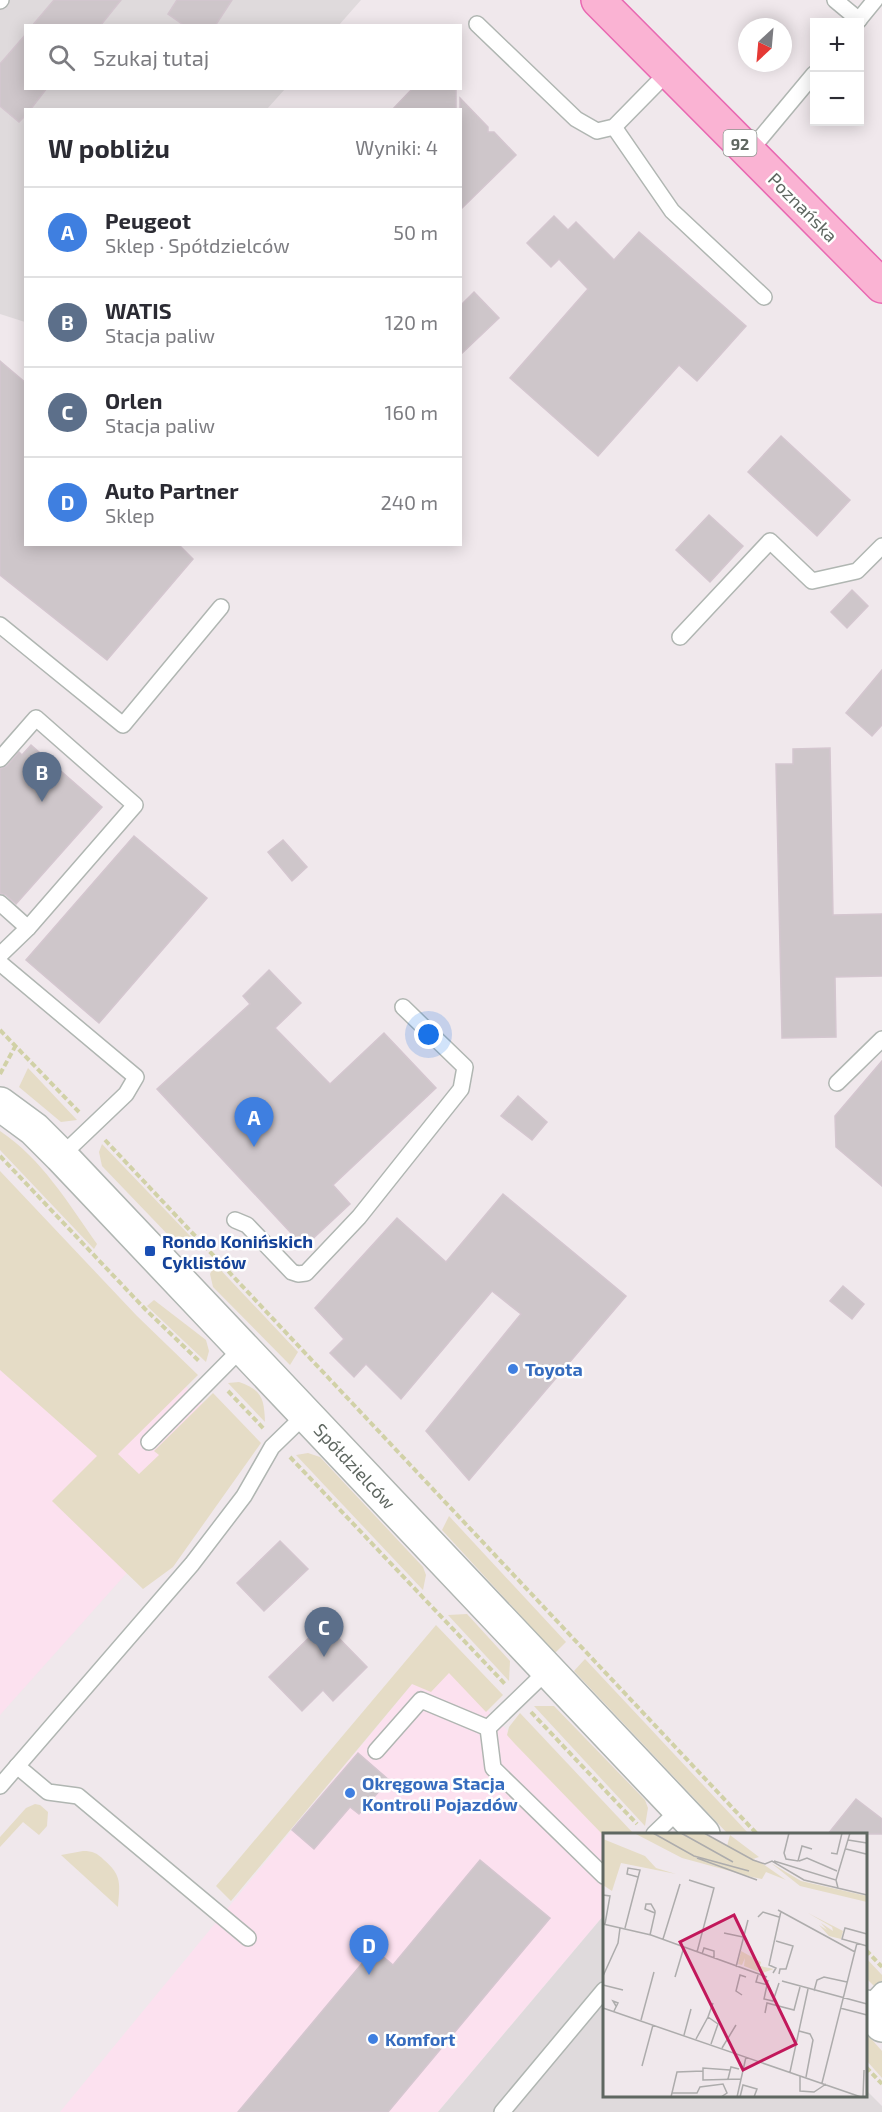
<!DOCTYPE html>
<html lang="pl">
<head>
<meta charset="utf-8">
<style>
  body { margin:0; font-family:"Exo 2",sans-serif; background:#f2f2f3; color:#2b2b33 }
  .controls { position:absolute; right:18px; top:18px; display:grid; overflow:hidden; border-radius:0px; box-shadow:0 3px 15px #0003 }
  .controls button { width:54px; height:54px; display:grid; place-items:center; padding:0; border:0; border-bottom:2px solid #e1e1e2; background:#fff; color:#2b2b33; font:30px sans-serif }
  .compass { position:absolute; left:738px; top:18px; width:54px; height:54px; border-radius:50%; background:#fff; box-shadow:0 3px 15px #0003; rotate:206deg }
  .you { position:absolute; left:429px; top:1035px; width:21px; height:21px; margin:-15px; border:4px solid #fff; border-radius:50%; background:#1a73e8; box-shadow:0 0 0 9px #1a73e833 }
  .badge { display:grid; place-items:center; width:39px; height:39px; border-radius:50%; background:#0f766e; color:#fff; font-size:20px; font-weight:700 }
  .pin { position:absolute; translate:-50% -50px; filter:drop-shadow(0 2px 3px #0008) }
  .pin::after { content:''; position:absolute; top:32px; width:21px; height:18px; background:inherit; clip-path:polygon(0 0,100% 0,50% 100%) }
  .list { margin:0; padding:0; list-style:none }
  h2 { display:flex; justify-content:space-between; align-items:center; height:78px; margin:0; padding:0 24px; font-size:26px }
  h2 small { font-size:20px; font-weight:400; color:#7c7c81 }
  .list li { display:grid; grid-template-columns:39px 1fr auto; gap:18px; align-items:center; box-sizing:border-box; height:90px; padding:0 24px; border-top:2px solid #e1e1e2 }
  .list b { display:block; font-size:22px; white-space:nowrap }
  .list p { margin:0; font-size:20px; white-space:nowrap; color:#7c7c81 }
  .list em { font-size:20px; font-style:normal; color:#7c7c81 }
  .icon { flex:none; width:33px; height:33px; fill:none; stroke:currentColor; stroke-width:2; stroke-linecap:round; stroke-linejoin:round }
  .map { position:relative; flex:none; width:882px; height:2112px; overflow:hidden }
  .search { position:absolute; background:#fff; box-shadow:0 3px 15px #0003; left:24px; top:24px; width:438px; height:66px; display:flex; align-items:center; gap:15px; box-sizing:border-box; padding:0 21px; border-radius:0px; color:#7c7c81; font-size:22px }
  .panel { position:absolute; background:#fff; box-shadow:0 3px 15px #0003; left:24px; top:108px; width:438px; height:438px; border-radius:0px }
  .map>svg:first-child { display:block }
  .commercial { fill:#fce1ef }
  .industrial { fill:#dfdadc }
  .green { fill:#e5dcc6 }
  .building { fill:#cec6ca; stroke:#d4c6cf; stroke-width:1.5 }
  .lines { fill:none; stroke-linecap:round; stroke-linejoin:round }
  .service-casing { stroke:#b0b6b2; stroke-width:18 }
  .tertiary-casing { stroke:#b0b6b2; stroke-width:36 }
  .primary-casing { stroke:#e868b1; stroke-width:36 }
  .path { stroke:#d1d1a7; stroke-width:4; stroke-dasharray:6 3; stroke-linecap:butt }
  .service { stroke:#fff; stroke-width:15 }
  .tertiary { stroke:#fff; stroke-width:33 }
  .primary { stroke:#fab3d3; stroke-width:33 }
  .transit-dot { fill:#1a4fb4; stroke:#fff; stroke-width:2 }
  .shop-dot { fill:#3f7fe0; stroke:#fff; stroke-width:2 }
  .labels { text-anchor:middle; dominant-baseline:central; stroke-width:5; stroke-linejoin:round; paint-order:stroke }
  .shield { fill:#fff; stroke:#8f9590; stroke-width:1.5 }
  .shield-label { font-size:16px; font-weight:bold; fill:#5f6761 }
  .street-label { font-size:18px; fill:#5f6761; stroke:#fff }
  .transit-label { font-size:18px; font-weight:bold; fill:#164399; stroke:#fff; text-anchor:start }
  .shop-label { font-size:18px; font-weight:bold; fill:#366cbe; stroke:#fff; text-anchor:start }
  .inset-road { fill:none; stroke:#adacac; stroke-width:1.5 }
  .view { fill:#c2185b; fill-opacity:0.15; stroke:#c2185b; stroke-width:3 }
  .inset-edge { fill:none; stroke:#5f6761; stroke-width:3 }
</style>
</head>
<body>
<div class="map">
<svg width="882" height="2112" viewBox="0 0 882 2112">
  <rect width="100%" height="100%" fill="#f0e8ec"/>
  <g class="commercial">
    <path d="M0,1195l242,249 -242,271z"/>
    <path d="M435,1656l173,178h-4v81l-166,197h-378z"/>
  </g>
  <g class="industrial">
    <path d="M0,0h361l-22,25 -313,1v62l259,1 -18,20 -241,1 -1,212 -25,-8z"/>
    <path d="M604,1915v181h262v-6l16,16v6h-444z"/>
  </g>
  <g class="green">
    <path d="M28,1068l49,52 -16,2 -42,-35z"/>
    <path d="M0,1131c42,28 68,72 97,113l-3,5 -94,-99z"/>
    <path d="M102,1144l91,95 -20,1 -71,-74 -3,-14z"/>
    <path d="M0,1171l137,145 61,59 -80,79 21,20 20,-19 -5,-4 59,-58 48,50 -88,124 -30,22 -91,-88 45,-45 -97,-86z"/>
    <path d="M215,1264l83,88 -8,13 -77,-78 -3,-13z"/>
    <path d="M154,1300l52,40 3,11 -3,11 -59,-56z"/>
    <path d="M239,1382c24,8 25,18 26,40l-37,-39z"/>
    <path d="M308,1453l12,4 103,110 3,8 -3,15 -127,-135z"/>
    <path d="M449,1516l117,126 -11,11 -113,-123z"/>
    <path d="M467,1614l43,47 -1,20 -61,-66z"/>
    <path d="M436,1625l67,70 -17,17 -37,-39 -18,19 -19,-8 -181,217 -15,-15z"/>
    <path d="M585,1659l164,175h-21l-154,-163z"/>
    <path d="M534,1706h20l91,94 3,8 -3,18z"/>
    <path d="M520,1713l114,121 -30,2 -89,-92 -8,-9 2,-8z"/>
    <path d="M35,1804l5,1 8,7 -1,14 -8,9 -16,-13 -23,25v-10l26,-29z"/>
    <path d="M83,1851c10,0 14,2 21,9 18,15 16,24 14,47l-57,-52z"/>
    <path d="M866,1958l16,17v9l-5,5 -11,-11z"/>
    <path d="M866,2033l16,18v27l-16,-18z"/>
  </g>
  <g class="building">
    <path d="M54,0h67l-21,26h-68z"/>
    <path d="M177,0h55l-17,26h-30l-17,-12z"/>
    <path d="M26,34v54h21l-17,22h-4v5l-7,7 -19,-16v-42z"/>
    <path d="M413,88h43v22h-64z"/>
    <path d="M460,98l28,29v5h6l22,23 -56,55z"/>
    <path d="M554,216l14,14 8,-8 38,38 25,-28 107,94 -49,55 -18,-16 -81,91 -88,-78 78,-89 -29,-30 -8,8 -24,-24z"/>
    <path d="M474,292l25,26 -39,37v-49z"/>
    <path d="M0,361l26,22v161h152l15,15 -86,101 -107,-85z"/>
    <path d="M781,436l69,64 -33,36 -69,-64z"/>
    <path d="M709,515l34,31 -33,36 -34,-32z"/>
    <path d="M852,590l16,16 -21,22 -16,-16z"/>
    <path d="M882,670v55l-10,11 -26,-23z"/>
    <path d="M31,745l71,62 -86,97 -10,-9 -6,-2v-124l7,-3 12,-14 3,3z"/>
    <path d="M830,748l3,167 49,-1v62l-47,1 1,60 -54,1 -6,-274h17v-15z"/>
    <path d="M134,836l73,62 -108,125 -73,-63z"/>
    <path d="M283,840l24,27 -15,14 -24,-29z"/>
    <path d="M269,970l32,33 -26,25 55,56 54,-51 52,55 -103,97 17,19 -46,43 -147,-158 93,-85 -7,-8z"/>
    <path d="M882,1061v125l-46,-39 -1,-31z"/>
    <path d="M518,1096l29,26 -15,18 -31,-24z"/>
    <path d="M503,1194l123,102 -157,184 -43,-49 95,-117 -29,-23 -91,108 -35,-35 -12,13 -24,-24 14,-14 -29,-31 82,-90 49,44z"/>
    <path d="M843,1286l21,18 -12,15 -22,-18z"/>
    <path d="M280,1541l28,28 -44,42 -27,-28z"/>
    <path d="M324,1623l43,44 -34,34 -10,-11 -21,21 -33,-34z"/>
    <path d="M358,1753l31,27 -30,34 -9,-7 -36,42 -22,-19z"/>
    <path d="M856,1799l26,20v15h-54z"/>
    <path d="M480,1860l70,58 -162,194h-150l136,-163 19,16z"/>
  </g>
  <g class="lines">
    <g class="service-casing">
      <g id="service">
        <path d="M835,0l24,20"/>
        <path d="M0,1l1,-1"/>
        <path d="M857,22l18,-22"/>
        <path d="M477,24l99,95 21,12 17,-4 55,-56"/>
        <path d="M614,127l58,84 92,86"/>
        <path d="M749,152l65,-78"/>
        <path d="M0,625l123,100 98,-118"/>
        <path d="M680,637l90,-96 42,40 45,-10 25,-25"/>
        <path d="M0,759l36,-41 99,87 -107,123 -28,27"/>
        <path d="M0,903l28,25"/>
        <path d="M0,963l136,114 -10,17 -65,62"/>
        <path d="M837,1083l45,-44"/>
        <path d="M235,1220l12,5 45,47 6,2 8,-1 53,-56 102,-128 4,-22 -62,-60"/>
        <path d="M149,1442l93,-94"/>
        <path d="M548,1670l-60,58 5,40 111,108"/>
        <path d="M376,1751l45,-51 67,28"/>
        <path d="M17,1766l31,26 30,4 170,142"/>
        <path d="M0,1786l192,-222 52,-68 28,-49 34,-33"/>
        <path d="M654,1834l25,-24"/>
        <path d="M866,2007l16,-17"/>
        <path d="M502,2112l102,-122"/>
      </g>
    </g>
    <g class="tertiary-casing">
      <g id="tertiary">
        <path d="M0,1104l34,25 27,27 642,678"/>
        <path d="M866,2007l16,18"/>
      </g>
    </g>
    <g class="primary-casing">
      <path id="primary" d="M598,0l284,286"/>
    </g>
    <g class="path">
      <path d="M0,1030l79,82"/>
      <path d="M0,1074l16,-29"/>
      <path d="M105,1140l652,694"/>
      <path d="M0,1156l145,153 55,53"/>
      <path d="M228,1391l36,38"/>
      <path d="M290,1457l215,227"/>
      <path d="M531,1712l106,112"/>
      <path d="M866,1950l16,17"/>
      <path d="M866,2067l16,17"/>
    </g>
    <use href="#service" class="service"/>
    <use href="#tertiary" class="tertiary"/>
    <use href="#primary" class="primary"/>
  </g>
  <rect class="transit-dot" x="144" y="1245" width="12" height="12" rx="3"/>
  <g class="shop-dot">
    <circle cx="513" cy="1369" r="6"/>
    <circle cx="350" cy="1793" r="6"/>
    <circle cx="373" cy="2039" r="6"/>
  </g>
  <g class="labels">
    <rect class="shield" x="723.5" y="130" width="33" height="26" rx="4.5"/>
    <g class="shield-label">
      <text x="740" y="143">92</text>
    </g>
    <g class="street-label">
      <text transform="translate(803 207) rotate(45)">Poznańska</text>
      <text transform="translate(355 1466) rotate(47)">Spółdzielców</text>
    </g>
    <g class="transit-label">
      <text x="162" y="1241">Rondo Konińskich<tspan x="162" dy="21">Cyklistów</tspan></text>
    </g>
    <g class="shop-label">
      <text x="525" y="1369">Toyota</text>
      <text x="362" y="1783">Okręgowa Stacja<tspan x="362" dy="21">Kontroli Pojazdów</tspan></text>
      <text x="385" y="2039">Komfort</text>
    </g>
  </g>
  <g transform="translate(603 1833)">
    <rect width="264" height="264" fill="#f0e8ec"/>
    <path d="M31,0h68l61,31 23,16 -20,-8 -4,7 -10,-2 -70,-19zM127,2l29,22 -6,2 -26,-13zM0,6l42,17 11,12 20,6 -55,-11 -9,28 -9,-6zM168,30l30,18 66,15v6l-67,-16zM205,80l35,18 -2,8 -12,-3 -10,-11 8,5 -6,-7 12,8 -1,-4zM138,118l20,11 -1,4 14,3 -12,4 -18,-7 1,-8 -3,7 -4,-1z" fill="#e5dcc6"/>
    <path class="inset-road" d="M50,0l41,23 55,15M78,0l52,29M101,0l49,27 12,4 7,-3 32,19 63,15M186,0l-5,20 2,6 12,2 4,-15 10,3M245,7l19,3M243,16l20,5M228,20l6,1 5,-21M94,25l60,22M171,28l62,19 2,8M196,28l8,-3 30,13M86,47l25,8 -17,64M233,47l14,-47M0,62l7,1 -5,28M175,77l77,42M155,84l5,-5 16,5M0,91l48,11 116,42M22,95l15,-58 -12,-2 -1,6 11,3M121,100l19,4M264,101l-22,-6 -3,11 25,7M47,102l5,-22v-2l-4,-7h-5l-1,5 10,4M60,106l17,-55M173,108l17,5 -7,23h-6l-1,5M99,121l2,-6 10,3v7M133,134l12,-47M170,140l3,-5 -7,-3 12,-54M155,142l-2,7 12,3M0,143l15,-33 2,-15M72,144l9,-30M165,147l-4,19 9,2 6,-18M179,148l85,23M0,152l20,5M211,158l3,-11 7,-3 23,5M139,162l-6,-4 4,-16 6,2M0,175l258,89M237,175l27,7M11,178l4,-8 -5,-2 3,5M162,180l2,-10 27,7 6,-23M38,187l13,-48M196,198l11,3 3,6 -7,37M81,202l7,-26M93,206l12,-22M108,211l7,-20 -10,-7 5,-14M119,215l14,-23M39,233l11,-41M127,237l-27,-2v12l38,-1M187,239l18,-83M197,243v15l14,1 12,-8M125,246l3,-12 8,2M219,250l35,-140M69,260h25l3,-6 23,-3 4,9 -6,4M68,264l6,-25 26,-1M134,264l9,-40M137,264l3,-12 14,4 -3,8M260,264l1,-27"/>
    <path class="view" d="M131,82l62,129 -53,26 -63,-128z"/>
    <rect width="264" height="264" class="inset-edge"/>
  </g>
</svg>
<div class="controls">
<button>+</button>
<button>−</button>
</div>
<svg class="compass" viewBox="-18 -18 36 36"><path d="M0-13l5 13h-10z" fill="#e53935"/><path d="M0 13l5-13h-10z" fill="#7c7c81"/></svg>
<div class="you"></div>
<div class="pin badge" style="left:254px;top:1147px;background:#3f7fe0">A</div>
<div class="pin badge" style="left:42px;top:802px;background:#5c6f8a">B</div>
<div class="pin badge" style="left:324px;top:1657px;background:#5c6f8a">C</div>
<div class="pin badge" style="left:369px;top:1975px;background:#3f7fe0">D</div>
<div class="search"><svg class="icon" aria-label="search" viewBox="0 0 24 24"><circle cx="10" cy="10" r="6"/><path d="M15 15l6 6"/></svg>Szukaj tutaj</div>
<section class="panel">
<h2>W pobliżu<small>Wyniki: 4</small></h2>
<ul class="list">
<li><span class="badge" style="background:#3f7fe0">A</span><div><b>Peugeot</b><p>Sklep · Spółdzielców</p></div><em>50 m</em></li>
<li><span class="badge" style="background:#5c6f8a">B</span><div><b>WATIS</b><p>Stacja paliw</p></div><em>120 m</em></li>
<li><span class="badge" style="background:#5c6f8a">C</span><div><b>Orlen</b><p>Stacja paliw</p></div><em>160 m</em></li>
<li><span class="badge" style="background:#3f7fe0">D</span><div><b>Auto Partner</b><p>Sklep</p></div><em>240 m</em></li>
</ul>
</section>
</div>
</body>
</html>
